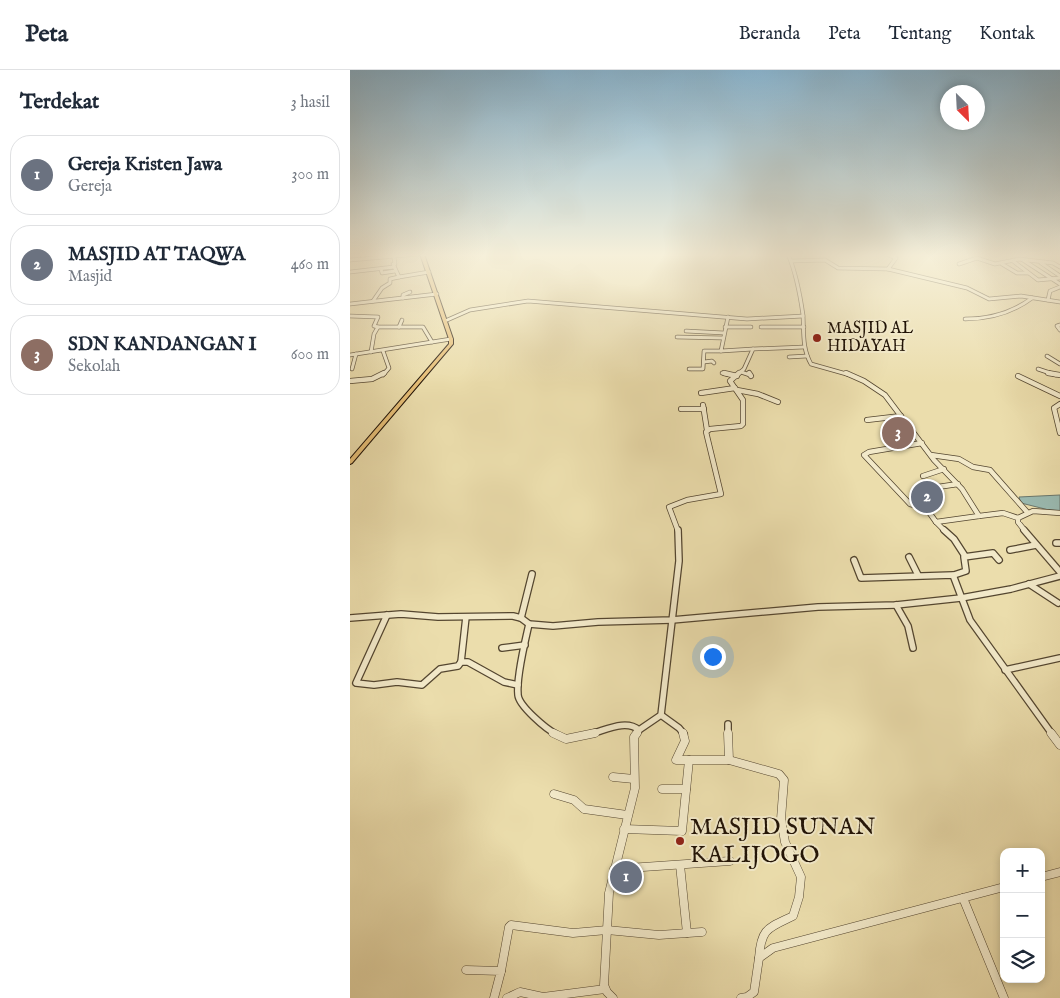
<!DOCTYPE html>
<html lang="id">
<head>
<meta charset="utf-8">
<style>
  body { margin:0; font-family:"IM FELL English",serif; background:#f6f6f7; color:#1f2937 }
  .controls { position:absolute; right:15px; bottom:15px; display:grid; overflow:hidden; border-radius:10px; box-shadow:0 2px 8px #0003 }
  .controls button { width:45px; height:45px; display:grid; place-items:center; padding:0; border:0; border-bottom:1px solid #e0e1e3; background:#fff; color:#1f2937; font:25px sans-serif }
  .compass { position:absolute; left:590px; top:15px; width:45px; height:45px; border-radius:50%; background:#fff; box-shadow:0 2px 8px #0003; rotate:156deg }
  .you { position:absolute; left:362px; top:586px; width:18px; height:18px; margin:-12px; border:4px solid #fff; border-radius:50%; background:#1a73e8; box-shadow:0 0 0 8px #1a73e833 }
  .badge { display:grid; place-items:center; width:32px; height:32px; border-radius:50%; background:#2563eb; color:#fff; font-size:16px; font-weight:700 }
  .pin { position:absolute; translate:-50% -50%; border:2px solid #fff; box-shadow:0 1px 5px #0006 }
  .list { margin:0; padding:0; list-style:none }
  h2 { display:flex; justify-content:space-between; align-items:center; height:65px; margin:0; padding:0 20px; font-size:21px }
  h2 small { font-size:16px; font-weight:400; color:#747a83 }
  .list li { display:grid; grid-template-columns:32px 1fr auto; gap:15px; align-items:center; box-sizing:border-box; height:80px; margin:0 10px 10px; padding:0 10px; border:1px solid #e0e1e3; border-radius:20px }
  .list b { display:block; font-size:19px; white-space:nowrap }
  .list p { margin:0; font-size:16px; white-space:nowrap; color:#747a83 }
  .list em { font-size:16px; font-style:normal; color:#747a83 }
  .icon { flex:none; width:28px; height:28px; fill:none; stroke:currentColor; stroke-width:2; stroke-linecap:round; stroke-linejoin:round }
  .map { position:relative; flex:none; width:710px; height:928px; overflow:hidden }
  header { display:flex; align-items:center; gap:30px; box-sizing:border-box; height:70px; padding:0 25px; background:#fff; border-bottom:1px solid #e0e1e3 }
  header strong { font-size:24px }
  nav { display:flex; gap:28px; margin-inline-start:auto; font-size:18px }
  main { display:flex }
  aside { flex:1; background:#fff }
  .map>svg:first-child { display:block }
  .water { fill:#9abab1; stroke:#6a776d }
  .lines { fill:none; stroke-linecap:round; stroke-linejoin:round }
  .minor-far3-casing { stroke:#544630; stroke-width:4.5 }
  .minor-far2-casing { stroke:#544630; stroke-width:6 }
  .minor-far1-casing { stroke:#544630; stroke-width:8 }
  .minor-casing { stroke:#544630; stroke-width:9 }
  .major-casing { stroke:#211306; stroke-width:2 }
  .minor-far3 { stroke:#f2e9c9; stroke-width:3 }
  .minor-far2 { stroke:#f2e9c9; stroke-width:4.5 }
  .minor-far1 { stroke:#f2e9c9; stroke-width:5.5 }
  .minor { stroke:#f2e9c9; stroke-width:8 }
  .major { fill:#e6be76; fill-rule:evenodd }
  .poi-dot { fill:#8f2418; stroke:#f2e9c9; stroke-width:2 }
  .labels { text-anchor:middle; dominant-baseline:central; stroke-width:4; stroke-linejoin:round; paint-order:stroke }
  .far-poi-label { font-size:16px; fill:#211306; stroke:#f2e9c9; text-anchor:start }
  .near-poi-label { font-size:24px; fill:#211306; stroke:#f2e9c9; text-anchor:start }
</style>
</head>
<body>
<header>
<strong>Peta</strong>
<nav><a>Beranda</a><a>Peta</a><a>Tentang</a><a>Kontak</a></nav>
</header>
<main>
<aside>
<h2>Terdekat<small>3 hasil</small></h2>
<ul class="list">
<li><span class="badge" style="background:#6b7280">1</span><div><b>Gereja Kristen Jawa</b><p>Gereja</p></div><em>300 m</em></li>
<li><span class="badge" style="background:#6b7280">2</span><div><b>MASJID AT TAQWA</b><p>Masjid</p></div><em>460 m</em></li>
<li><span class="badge" style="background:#8d6e63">3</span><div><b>SDN KANDANGAN I</b><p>Sekolah</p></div><em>600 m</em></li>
</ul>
</aside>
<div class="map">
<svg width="710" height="928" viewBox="0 0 710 928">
  <rect width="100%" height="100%" fill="#ebddac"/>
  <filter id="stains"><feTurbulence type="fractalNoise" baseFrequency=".004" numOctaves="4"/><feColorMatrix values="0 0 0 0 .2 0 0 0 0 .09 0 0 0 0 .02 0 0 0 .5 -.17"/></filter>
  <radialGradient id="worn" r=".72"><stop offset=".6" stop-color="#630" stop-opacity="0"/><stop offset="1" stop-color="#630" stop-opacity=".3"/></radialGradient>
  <path class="water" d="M710,425v16l-11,-1 -28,-7 -2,-6z"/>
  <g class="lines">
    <g class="minor-far3-casing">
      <g id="minor-far3">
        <path d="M438,184c8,19 12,40 15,61 1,17 -1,33 8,49l39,11"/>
        <path d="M536,184l10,4 -8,11"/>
        <path d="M0,190l68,-6"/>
        <path d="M673,190l37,24"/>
        <path d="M441,191l34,-1 13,8 50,1 79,19 22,11 32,-3 39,6"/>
        <path d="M663,191l25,19 22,-2"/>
        <path d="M691,193l19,13"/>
        <path d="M609,194l18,-6 18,6 24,-5 34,4 7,4"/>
        <path d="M652,194l15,9h11"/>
        <path d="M31,199l1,4 13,-2"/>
        <path d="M0,202l44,-5"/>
        <path d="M49,207l30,-5"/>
        <path d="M53,228v-3l7,-3"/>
        <path d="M698,230l2,-9 10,-4"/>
        <path d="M23,231l9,-13 8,-5v-4l9,-2 -6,-13h2l-1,-7"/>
        <path d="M0,234l87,-10"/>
        <path d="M0,246l28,1 -4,9 4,1h45l9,15"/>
        <path d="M378,247l-7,34 32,-2"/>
        <path d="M615,249c25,0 47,-6 67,-21"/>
        <path d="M95,251l25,-11 58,-9 219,18 56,-3"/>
        <path d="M710,255l-3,1 3,4"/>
        <path d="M49,257l3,-7"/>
        <path d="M375,257h26"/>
        <path d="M411,257h43"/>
        <path d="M336,261l38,2"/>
        <path d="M327,267l46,1"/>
        <path d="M21,282l3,-18 4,-7"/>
        <path d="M0,285l101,-16"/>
        <path d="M697,286l13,8"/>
        <path d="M439,287l18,-1"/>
        <path d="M354,292l8,-1 2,2"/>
        <path d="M2,299l4,-15"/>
        <path d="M339,299h14l1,-18h17"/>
        <path d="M688,299l18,6"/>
        <path d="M391,302l9,3"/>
        <path d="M372,303l8,2"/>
        <path d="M33,305l6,-7 -6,-17"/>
        <path d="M387,305l7,-6 9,-20 51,-2"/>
      </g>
    </g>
    <g class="minor-far2-casing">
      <g id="minor-far2">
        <path d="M374,303l13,3"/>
        <path d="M399,303l2,3"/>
        <path d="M496,303l18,8 21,14 49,65 28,29 17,27 24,-3 15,5v4l7,9"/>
        <path d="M698,303l12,2"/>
        <path d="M668,306l42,20"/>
        <path d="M0,311l22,-2 12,-6"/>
        <path d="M387,320l21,4 20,8"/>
        <path d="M351,323l34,-5"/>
        <path d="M710,334l-6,4 6,25"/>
        <path d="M353,335l4,25"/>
        <path d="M331,339h23"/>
        <path d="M517,350l34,-4"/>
        <path d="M572,373l-53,9 -5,3 46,49 16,4 10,14 43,-6"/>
        <path d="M581,385l28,4 14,8 17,3 37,42"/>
        <path d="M573,406l21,-7"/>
        <path d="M578,423l3,-5 27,-4"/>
        <path d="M668,448l15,-7 27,2"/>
        <path d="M586,452l9,9"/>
        <path d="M328,461l-9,-24 18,-7 34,-6 -15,-62 4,-3 31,-3 2,-2v-24l-13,-19 9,-8"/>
      </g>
    </g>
    <g class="minor-far1-casing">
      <g id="minor-far1">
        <path d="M594,460l10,9 11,17"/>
        <path d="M674,460l36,42"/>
        <path d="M706,473h4"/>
        <path d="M660,480l26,-5"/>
        <path d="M559,487l9,18"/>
        <path d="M504,490l7,18 92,-3 17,45 82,114"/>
        <path d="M604,505l12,-4 -2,-14 29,-4 6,7"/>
        <path d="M679,514l29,19"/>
        <path d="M546,535l12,21 5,22"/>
        <path d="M37,545l-31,68 18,2 23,-3 25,3 18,-16 18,-3 3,-4h7l36,20 14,3"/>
        <path d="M0,548l51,-4 37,3 75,-1 8,2 8,6 24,2 45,-4 74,-2 146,-13 78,-2 65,-7 50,-9 49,-13"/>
        <path d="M171,548l11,-44"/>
        <path d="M179,554c-4,18 -13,53 -11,71 1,11 28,34 38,39"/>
        <path d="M152,578l23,-3"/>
        <path d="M111,592l5,-45"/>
        <path d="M655,600l55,-12"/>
        <path d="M311,645l18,13 5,6"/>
        <path d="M378,654v10"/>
        <path d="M240,664c16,-4 36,-15 49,-4"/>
        <path d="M286,664l3,-4 22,-15 18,-154 -1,-31"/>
      </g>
    </g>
    <g class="minor-casing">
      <g id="minor">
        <path d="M203,663l13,6 29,-6"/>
        <path d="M333,663l2,8 -9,19h53l50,14 5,6 -3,39 4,23 16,35 -2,20 -6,19c-25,12 -32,12 -34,42"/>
        <path d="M378,663l1,27"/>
        <path d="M701,663l9,12"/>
        <path d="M263,707l21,2"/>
        <path d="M312,719h24"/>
        <path d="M204,724l20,6 10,9 43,6"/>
        <path d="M274,759l58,2 7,-71"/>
        <path d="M330,795l7,68"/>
        <path d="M264,799l116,-8"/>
        <path d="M691,807l19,-5"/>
        <path d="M613,828l41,100"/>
        <path d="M116,900l35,1 -7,27"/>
        <path d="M151,901l8,-44 2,-2 62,8 34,-3 52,5 43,-3"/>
        <path d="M157,928l13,-6 23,5 62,-8"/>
        <path d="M263,928l-6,-6 -3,-7 5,-92 26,-105 -1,-51 3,-4"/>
        <path d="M391,928l6,-1 7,-5 5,-34 14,-10 231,-61"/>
      </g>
    </g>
    <g class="major-casing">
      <path id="major" d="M70,184h4l29,85v5l-101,119 -2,1v-5l99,-115v-5z"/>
    </g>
    <use href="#minor-far3" class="minor-far3"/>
    <use href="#minor-far2" class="minor-far2"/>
    <use href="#minor-far1" class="minor-far1"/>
    <use href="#minor" class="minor"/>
    <use href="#major" class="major"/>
  </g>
  <linearGradient id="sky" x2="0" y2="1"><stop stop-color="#89b6d2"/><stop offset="0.59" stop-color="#f6f0da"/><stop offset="1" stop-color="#f6f0da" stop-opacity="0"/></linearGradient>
  <rect width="710" height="314" fill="url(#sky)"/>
  <g class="poi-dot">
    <circle cx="467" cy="268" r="5"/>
    <circle cx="330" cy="771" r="5"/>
  </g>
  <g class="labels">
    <g class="far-poi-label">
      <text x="477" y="259">MASJID AL<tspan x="477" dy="18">HIDAYAH</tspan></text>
    </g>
    <g class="near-poi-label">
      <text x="340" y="757">MASJID SUNAN<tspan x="340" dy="28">KALIJOGO</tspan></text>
    </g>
  </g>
  <rect width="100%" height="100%" filter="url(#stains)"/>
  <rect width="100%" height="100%" fill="url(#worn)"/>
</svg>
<div class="controls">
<button>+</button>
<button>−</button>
<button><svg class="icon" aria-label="layers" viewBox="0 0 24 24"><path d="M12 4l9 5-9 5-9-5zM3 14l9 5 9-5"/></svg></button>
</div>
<svg class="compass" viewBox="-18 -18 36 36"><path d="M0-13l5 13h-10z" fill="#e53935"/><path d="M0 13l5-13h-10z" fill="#747a83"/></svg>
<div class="you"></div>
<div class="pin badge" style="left:276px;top:807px;background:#6b7280">1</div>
<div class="pin badge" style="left:577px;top:427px;background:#6b7280">2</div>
<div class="pin badge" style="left:548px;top:363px;background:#8d6e63">3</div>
</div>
</main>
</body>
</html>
